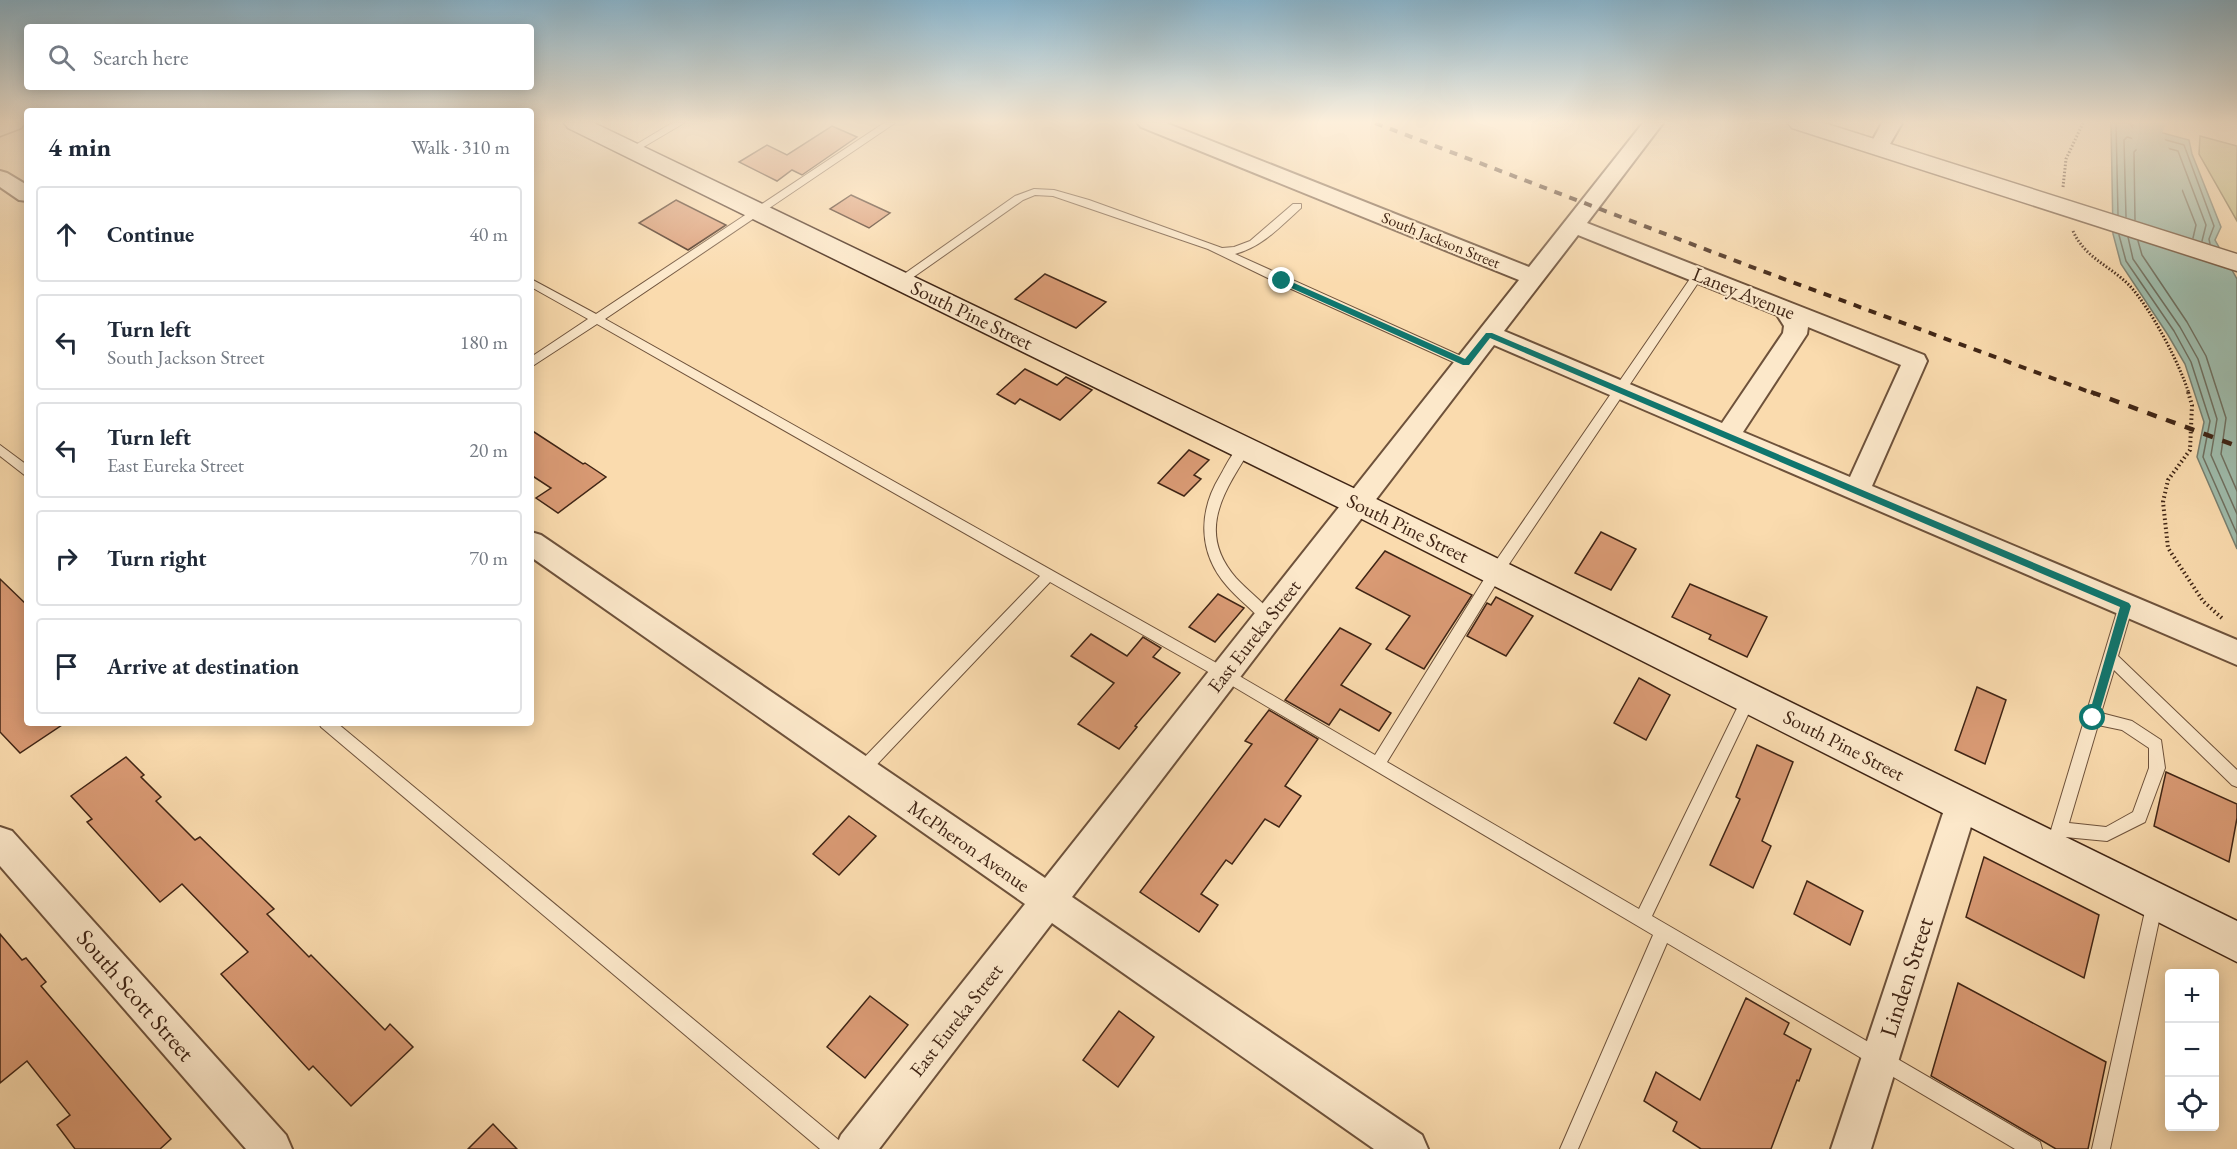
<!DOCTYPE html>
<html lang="en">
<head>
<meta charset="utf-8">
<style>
  body { margin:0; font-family:"EB Garamond",serif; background:#f2f2f3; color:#1f2937 }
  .controls { position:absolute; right:18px; bottom:18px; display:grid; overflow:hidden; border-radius:6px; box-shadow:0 3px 15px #0003 }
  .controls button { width:54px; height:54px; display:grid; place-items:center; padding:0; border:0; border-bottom:2px solid #e0e1e3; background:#fff; color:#1f2937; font:30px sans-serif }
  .stop { position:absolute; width:18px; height:18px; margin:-14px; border:4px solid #0f766e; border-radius:50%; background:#fff }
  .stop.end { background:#0f766e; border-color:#fff; box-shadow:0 2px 6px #0008 }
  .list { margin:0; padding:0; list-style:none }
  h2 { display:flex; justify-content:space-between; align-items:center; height:78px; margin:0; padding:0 24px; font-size:26px }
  h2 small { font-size:20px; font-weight:400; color:#747a83 }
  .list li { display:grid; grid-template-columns:39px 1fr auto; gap:18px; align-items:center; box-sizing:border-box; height:96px; margin:0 12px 12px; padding:0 12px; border:2px solid #e0e1e3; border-radius:6px }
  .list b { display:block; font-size:22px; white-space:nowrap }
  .list p { margin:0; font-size:20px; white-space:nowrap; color:#747a83 }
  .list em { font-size:20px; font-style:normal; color:#747a83 }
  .icon { flex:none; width:33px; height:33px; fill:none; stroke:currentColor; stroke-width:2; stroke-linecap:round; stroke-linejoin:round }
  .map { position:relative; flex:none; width:2237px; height:1149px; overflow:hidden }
  .search { position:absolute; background:#fff; box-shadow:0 3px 15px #0003; left:24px; top:24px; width:510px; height:66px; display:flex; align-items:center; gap:15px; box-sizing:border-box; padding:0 21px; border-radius:6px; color:#747a83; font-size:22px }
  .panel { position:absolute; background:#fff; box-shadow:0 3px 15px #0003; left:24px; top:108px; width:510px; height:618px; border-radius:6px }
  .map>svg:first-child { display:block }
  .green { fill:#c5be85; stroke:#82724d; stroke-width:1.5 }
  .water { fill:#9ebbab; stroke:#787f6f; stroke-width:1.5 }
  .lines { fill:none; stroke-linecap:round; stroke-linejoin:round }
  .shore { stroke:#6f7060; stroke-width:1.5 }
  .river { fill:#9ebbab; fill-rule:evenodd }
  .building { fill:#d99a74; stroke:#402515; stroke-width:1.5 }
  .service-casing { stroke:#6e523b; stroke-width:2 }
  .minor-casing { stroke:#6e523b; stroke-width:4 }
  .tertiary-casing { stroke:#6e523b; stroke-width:3 }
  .secondary-casing { stroke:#402515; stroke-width:3 }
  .path-far1 { stroke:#402515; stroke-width:3; stroke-dasharray:1.5 2; stroke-linecap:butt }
  .path { stroke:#402515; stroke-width:4; stroke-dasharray:1.5 3; stroke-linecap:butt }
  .service { fill:#fce8ca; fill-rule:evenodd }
  .minor { fill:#fce8ca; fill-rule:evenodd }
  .tertiary { fill:#fce8ca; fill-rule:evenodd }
  .secondary { fill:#fce8ca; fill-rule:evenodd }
  .rail-far1 { stroke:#402515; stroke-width:4; stroke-dasharray:8 8; stroke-linecap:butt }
  .rail { stroke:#402515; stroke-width:4.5; stroke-dasharray:10 10; stroke-linecap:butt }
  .route { fill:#0f766e }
  .labels { text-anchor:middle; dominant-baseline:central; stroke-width:4.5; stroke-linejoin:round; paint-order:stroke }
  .far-street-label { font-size:16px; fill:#402515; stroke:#fce8ca }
  .street-label { font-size:20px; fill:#402515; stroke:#fce8ca }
  .near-street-label { font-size:24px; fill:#402515; stroke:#fce8ca }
</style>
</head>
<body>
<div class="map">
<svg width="2237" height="1149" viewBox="0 0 2237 1149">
  <rect width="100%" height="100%" fill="#fadbae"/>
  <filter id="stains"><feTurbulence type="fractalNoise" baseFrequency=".00333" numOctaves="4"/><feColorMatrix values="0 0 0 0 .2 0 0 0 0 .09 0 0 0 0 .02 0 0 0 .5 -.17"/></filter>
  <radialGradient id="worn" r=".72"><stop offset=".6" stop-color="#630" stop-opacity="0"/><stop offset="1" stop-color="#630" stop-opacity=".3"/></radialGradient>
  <path class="green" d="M2200,136l37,10v75l-38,-67z"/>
  <path class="water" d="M2111,123h15l63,17 3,14 29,73 -6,13 22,39v270l-40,-92 7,-35 -19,-58 -17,-29 -47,-71 -8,-30z"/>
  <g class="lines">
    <g class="shore">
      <path d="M2116,123l2,92"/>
      <path d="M2130,123l4,8 50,14 30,81 -5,13 1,5"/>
      <path d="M2126,217l-2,-77 3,-3 51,14 28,74 -4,16"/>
      <path d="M2135,220l-1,-68 3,-3 33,10 26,66 -3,13"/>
      <path d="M2119,235l7,26 48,70 17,31 19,59 -7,36 34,77"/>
      <path d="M2128,237l5,22 47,68 18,32 19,60 -6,36 26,59"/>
      <path d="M2138,241l4,14 45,67 19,34 20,62 -5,36 16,37"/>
    </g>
    <path class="river" d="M2135,123h32l-5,10 23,53 -5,7 -12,3 -12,-3 -5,-7 -21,-53z"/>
  </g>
  <g class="building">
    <path d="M832,126l25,11 -55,38 -10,-5 -15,11 -38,-19 28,-17 20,10z"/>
    <path d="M851,195l39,18 -21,15 -39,-19z"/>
    <path d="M676,200l50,25 -38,25 -49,-27z"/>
    <path d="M1045,274l61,28 -30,26 -61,-29z"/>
    <path d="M1025,369l32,16 9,-8 26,13 -32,30 -40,-21 -5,5 -18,-10z"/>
    <path d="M531,430l52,34 2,-1 21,14 -48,36 -22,-15 15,-10 -20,-13z"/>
    <path d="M1189,450l20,10 -15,15 7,4 -17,17 -26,-13z"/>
    <path d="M1601,532l35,17 -25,41 -36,-17z"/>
    <path d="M1385,551l87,44 -48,74 -38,-20 24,-33 -54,-28z"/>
    <path d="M0,579l27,26v118h38l-45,30 -20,-21z"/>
    <path d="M1690,584l77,33 -20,40 -38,-18 2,-4 -39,-18z"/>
    <path d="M1218,594l26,14 -29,34 -26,-15z"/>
    <path d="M1496,597l37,19 -27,40 -39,-20 20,-33 4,2z"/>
    <path d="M1340,628l31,16 -30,41 50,28 -12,18 -39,-22 -11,16 -44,-25z"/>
    <path d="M1091,634l36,22 16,-19 18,11 -8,9 27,16 -45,53 2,1 -18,22 -41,-25 36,-41 -43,-27z"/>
    <path d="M1639,678l31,17 -24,45 -32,-17z"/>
    <path d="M1977,687l29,13 -21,64 -30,-14z"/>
    <path d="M1269,710l49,29 -33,47 16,10 -22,31 -14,-8 -33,45 -6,-4 -25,34 17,11 -19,27 -59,-40 112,-148 -7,-3z"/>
    <path d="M1757,745l36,17 -31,79 9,5 -18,42 -43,-23 30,-66 -4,-2z"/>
    <path d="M126,757l18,18 -3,2 20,20 -5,4 39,39 5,-3 74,72 -7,5 42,43 2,-2 74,75 5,-6 23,23 -62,59 -38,-40 -4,4 -88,-96 27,-22 -66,-68 -22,18 -73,-80 5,-3 -21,-23z"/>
    <path d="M2166,772l71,32v14l-8,44 -75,-36z"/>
    <path d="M849,816l27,20 -37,39 -26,-21z"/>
    <path d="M1984,857l115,58 -15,63 -118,-61z"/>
    <path d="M1807,881l56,30 -13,34 -56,-31z"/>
    <path d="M0,934l22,26 4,-2 20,24 -5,4 130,153 -11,10h-85l-18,-24 13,-10 -43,-54 -27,22z"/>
    <path d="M1958,983l148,79 -18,87h-32l-125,-73z"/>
    <path d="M870,996l38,29 -43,53 -38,-31z"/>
    <path d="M1746,998l43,25 -5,11 27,15 -12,32 -2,-1 -26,69h-70l-28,-18 4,-9 -33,-21 12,-29 44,28z"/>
    <path d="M1119,1011l35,26 -36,50 -35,-27z"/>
    <path d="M493,1124l24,25h-49z"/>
  </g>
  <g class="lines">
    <g class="service-casing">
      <g id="service">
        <path d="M672,123h12l-49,29 -8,-2z"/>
        <path d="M884,123h11l-290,196 624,351 146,85 116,-187 203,-295h8v4l-201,299 -114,186 252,147 105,-215 5,-2 5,2 2,4 -104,218 388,226 2,7h-27l-348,-206 -89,206h-18l93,-214 -434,-257 -169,-96 -184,194 -5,2 -5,-2 -3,-5 3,-5 184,-190 -443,-252 -66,43v-10l57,-38 -57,-32v-8l65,35z"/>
        <path d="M1034,189l20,1 35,10 133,48 12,-1 16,-6 43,-37h8v4c-21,19 -39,39 -66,46l235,106 2,3 -6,4 -4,-1 -184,-83 -70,-34 -155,-53 -18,-1 -12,5 -118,83h-8v-4l118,-83z"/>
        <path d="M1245,444l6,4c-26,43 -56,83 -15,130 12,13 26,23 37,36l2,4 -2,4h-10c-11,-13 -25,-23 -36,-36 -29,-33 -29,-74 -7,-110 6,-10 14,-29 25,-32z"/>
        <path d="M0,445l27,20v12l-27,-21z"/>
        <path d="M2126,600l5,1 2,4 -15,51 119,114v17l-5,-2 -118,-115 -13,43 31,8 29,19 4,28 -20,54 -38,19 -42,-4 -6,18 -6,2 -6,-2 -2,-5 74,-245 2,-4zM2098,725l24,5 27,18v20l-16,44 -27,15 -37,-4z"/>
        <path d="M319,723h18l504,419 2,7h-23l-499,-422z"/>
        <path d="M2155,894l6,3 2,5 -53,247h-18l55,-247 2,-5z"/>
      </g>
    </g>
    <g class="minor-casing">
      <g id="minor">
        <path d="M1138,123h28l363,144 114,-144h20l-76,100 337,132 3,6 -55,125 365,154v25l-743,-320 -422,552 350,238 6,14h-54l-322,-226 -173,226h-44l6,-14 184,-231 -494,-347v-25l10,3 504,343 474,-598 -378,-153zM1578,235l199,80 7,11 -1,7 -61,90 -218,-92zM1808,327l93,38 -51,112 -107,-45 64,-98z"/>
        <path d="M1882,123h20l-16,28 -7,2 -7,-2 -3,-4z"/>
        <path d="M0,171l7,2 20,12v16l-8,-1 -19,-13z"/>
        <path d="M1962,789l12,5 4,10 -107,345h-40l115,-345 4,-10z"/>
        <path d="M0,827l12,4 274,304 6,14h-46l-246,-283z"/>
      </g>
    </g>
    <g class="tertiary-casing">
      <g id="tertiary">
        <path d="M0,123h25l-4,5 -21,8z"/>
        <path d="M1788,123h36l413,131v17l-445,-143z"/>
      </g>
    </g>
    <g class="secondary-casing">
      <path id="secondary" d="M564,123h30l774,372 869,426v41l-891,-451 -778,-383z"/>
    </g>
    <g class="path-far1">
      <path d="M2063,187l3,-28 17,-36"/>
      <path d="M2073,231c12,27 36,34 56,54 21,22 51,79 60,109"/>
    </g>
    <path class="path" d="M2188,392l4,13 -2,45 -22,30 -5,22 5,46 35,53 20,18"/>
    <use href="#service" class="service"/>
    <use href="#minor" class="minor"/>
    <use href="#tertiary" class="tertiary"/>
    <use href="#secondary" class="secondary"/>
    <path class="rail-far1" d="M1375,123l382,146 338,125"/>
    <path class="rail" d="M2091,392l146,54"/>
  </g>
  <linearGradient id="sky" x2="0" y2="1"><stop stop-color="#8ab7d0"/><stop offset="0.43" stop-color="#fdefdb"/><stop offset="1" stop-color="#fdefdb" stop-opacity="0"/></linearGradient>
  <rect width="2237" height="284" fill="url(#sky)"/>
  <path class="route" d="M1280,279h5l180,80 21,-26h6l637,270 2,3 -34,115 -4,1 -5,-4 32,-111 -630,-269 -21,27h-6l-183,-82z"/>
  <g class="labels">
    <g class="far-street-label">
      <text transform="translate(1441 240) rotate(22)">South Jackson Street</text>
    </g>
    <g class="street-label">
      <text transform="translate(1744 293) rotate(22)">Laney Avenue</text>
      <text transform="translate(972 315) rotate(26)">South Pine Street</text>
      <text transform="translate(1408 528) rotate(26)">South Pine Street</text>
      <text transform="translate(1254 636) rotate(-52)">East Eureka Street</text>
      <text transform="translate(1844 745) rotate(27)">South Pine Street</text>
      <text transform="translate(969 846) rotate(35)">McPheron Avenue</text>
      <text transform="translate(956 1020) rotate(-52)">East Eureka Street</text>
    </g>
    <g class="near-street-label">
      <text transform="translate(1906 977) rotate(-72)">Linden Street</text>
      <text transform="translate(136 995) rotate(49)">South Scott Street</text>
    </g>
  </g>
  <rect width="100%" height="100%" filter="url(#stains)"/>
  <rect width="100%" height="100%" fill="url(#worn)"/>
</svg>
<div class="controls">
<button>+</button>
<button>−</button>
<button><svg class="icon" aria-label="locate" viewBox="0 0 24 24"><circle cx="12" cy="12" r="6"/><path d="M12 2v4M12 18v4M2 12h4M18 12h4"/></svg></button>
</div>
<div class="stop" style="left:2093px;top:718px"></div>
<div class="stop end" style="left:1282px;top:281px"></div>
<div class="search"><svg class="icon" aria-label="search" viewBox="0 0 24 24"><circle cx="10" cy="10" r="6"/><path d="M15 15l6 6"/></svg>Search here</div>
<section class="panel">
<h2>4 min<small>Walk · 310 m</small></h2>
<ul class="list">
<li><svg class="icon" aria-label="ahead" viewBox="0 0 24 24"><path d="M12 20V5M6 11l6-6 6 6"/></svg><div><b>Continue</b></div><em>40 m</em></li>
<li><svg class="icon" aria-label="left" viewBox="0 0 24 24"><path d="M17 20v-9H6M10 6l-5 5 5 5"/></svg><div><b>Turn left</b><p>South Jackson Street</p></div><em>180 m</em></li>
<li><svg class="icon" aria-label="left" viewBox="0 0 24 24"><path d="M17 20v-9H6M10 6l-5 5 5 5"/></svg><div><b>Turn left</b><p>East Eureka Street</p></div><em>20 m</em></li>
<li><svg class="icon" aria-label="right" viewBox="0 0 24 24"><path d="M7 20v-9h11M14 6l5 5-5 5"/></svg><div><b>Turn right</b></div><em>70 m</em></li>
<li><svg class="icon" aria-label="arrive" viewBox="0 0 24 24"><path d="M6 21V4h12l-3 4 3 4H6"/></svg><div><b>Arrive at destination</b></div></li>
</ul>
</section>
</div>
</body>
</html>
